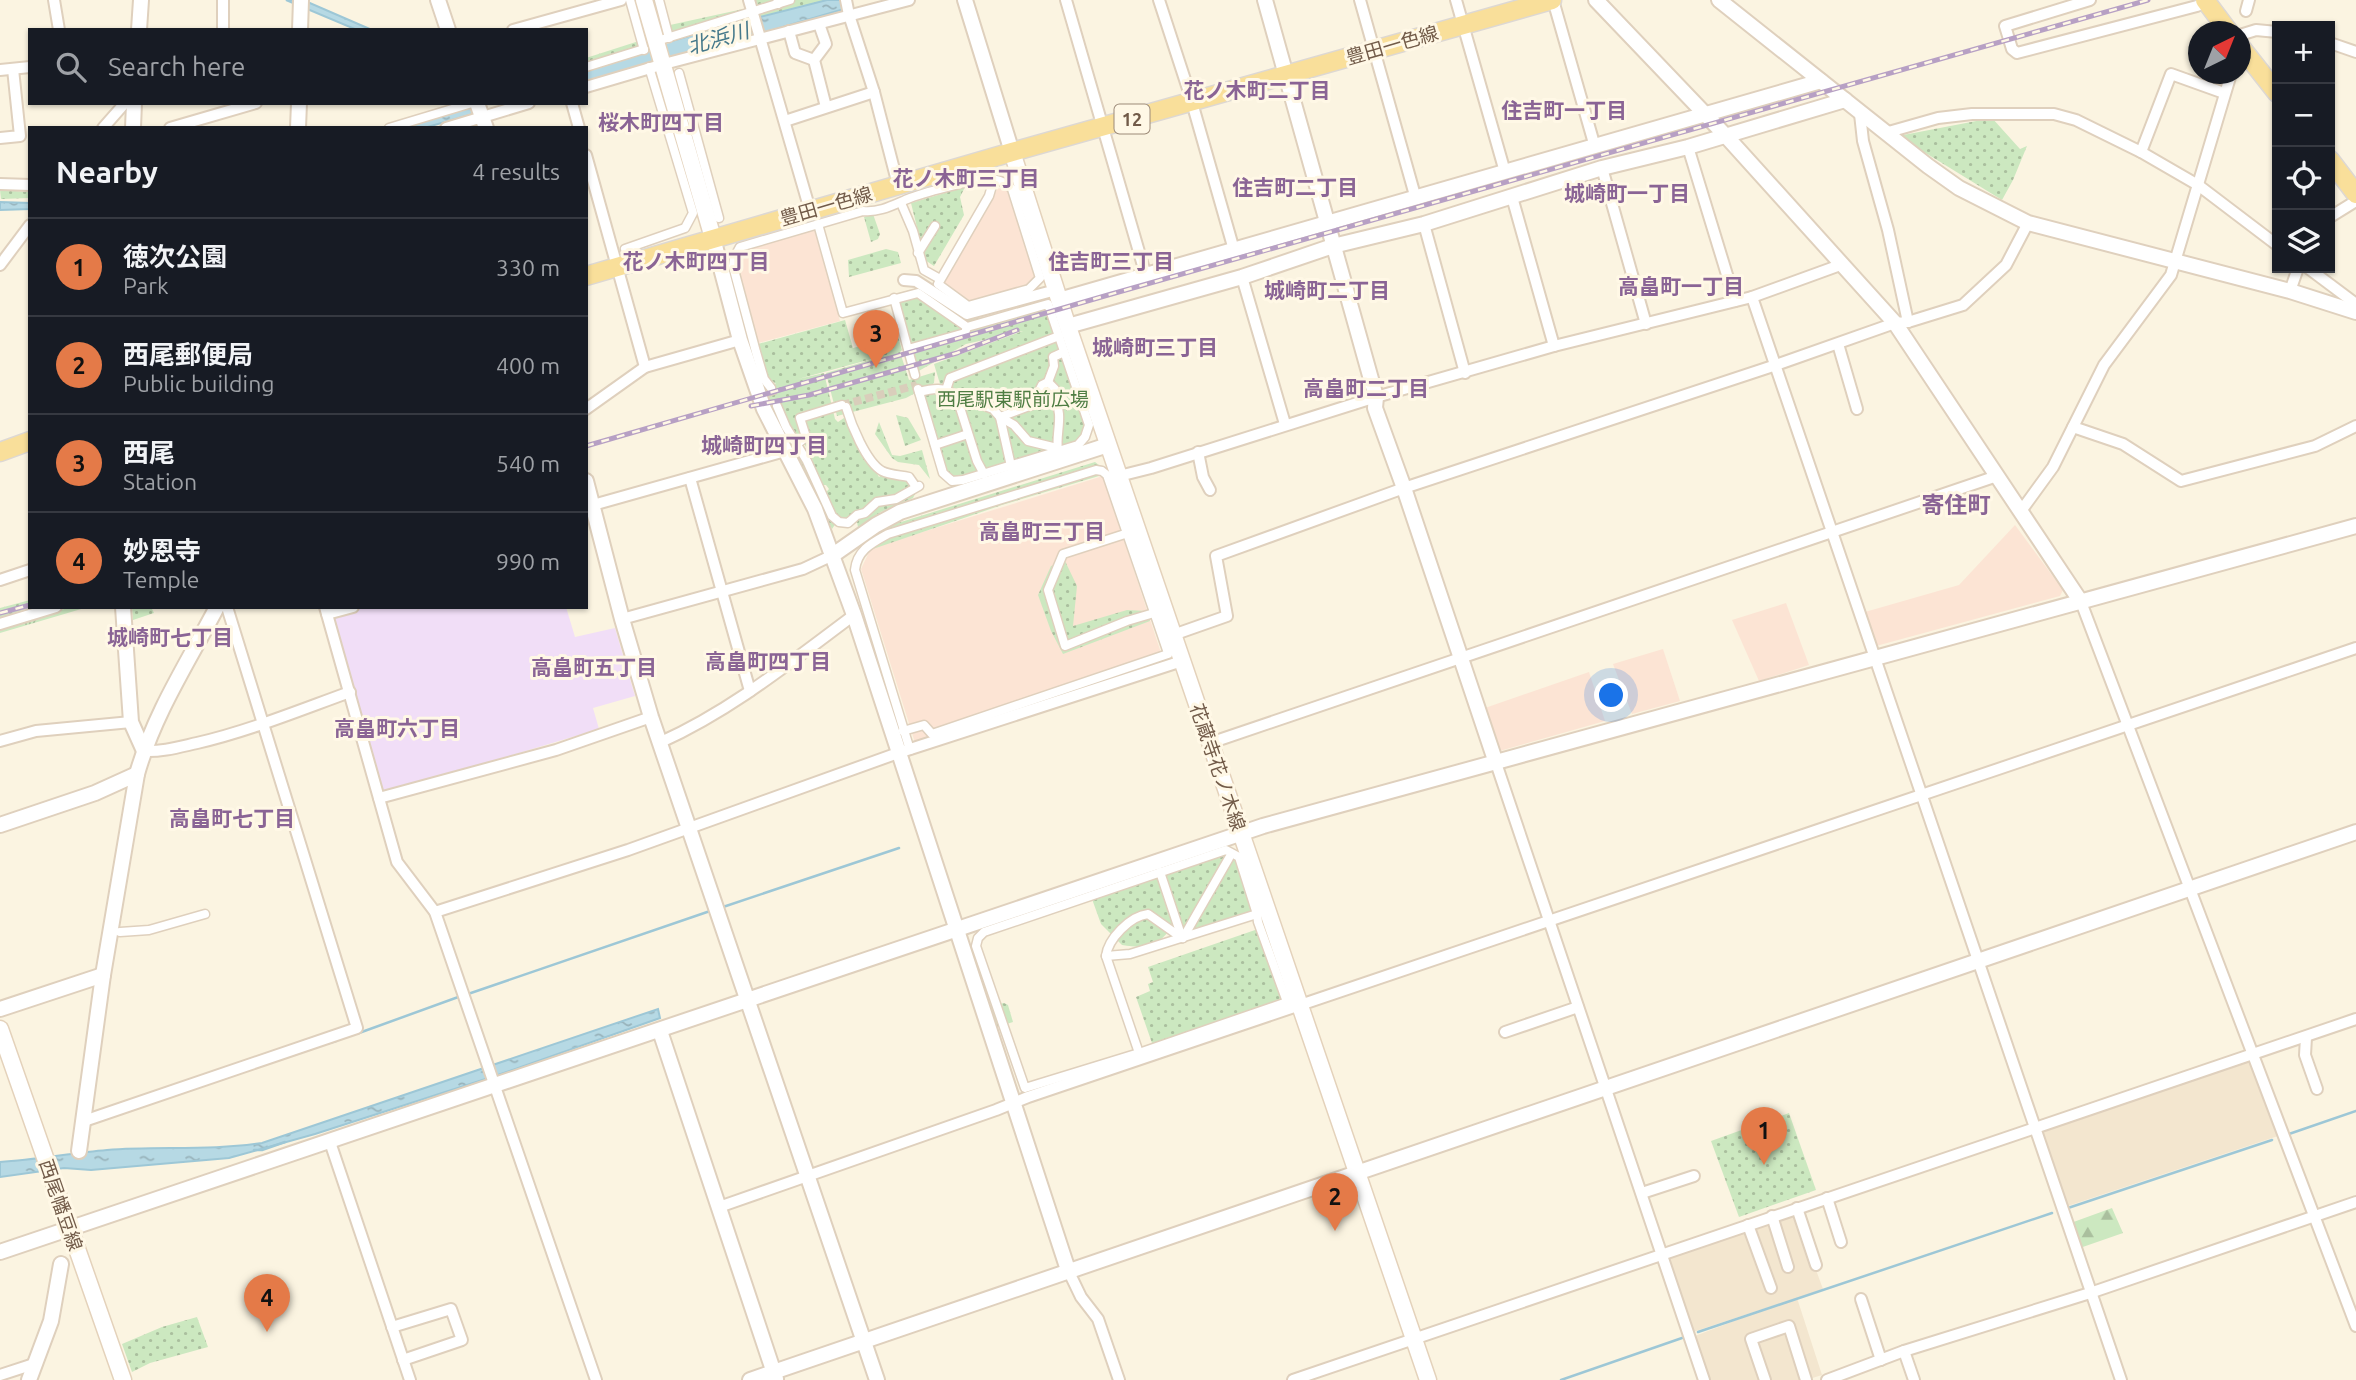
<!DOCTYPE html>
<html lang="en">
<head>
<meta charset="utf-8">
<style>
  body { margin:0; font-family:Ubuntu,"Noto Sans JP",sans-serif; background:#20242c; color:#f1f3f6 }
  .controls { position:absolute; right:21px; top:21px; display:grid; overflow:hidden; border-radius:0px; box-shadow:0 2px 5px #0004 }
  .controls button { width:63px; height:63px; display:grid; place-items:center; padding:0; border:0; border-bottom:2px solid #363941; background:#171b24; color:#f1f3f6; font:35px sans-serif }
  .compass { position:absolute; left:2188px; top:21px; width:63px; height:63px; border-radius:50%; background:#171b24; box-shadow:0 2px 5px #0004; rotate:43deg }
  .you { position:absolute; left:1612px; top:696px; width:24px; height:24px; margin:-18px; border:5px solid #fff; border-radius:50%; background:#1a73e8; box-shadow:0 0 0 10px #1a73e833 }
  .badge { display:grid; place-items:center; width:46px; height:46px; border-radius:50%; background:#e47a48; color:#111; font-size:23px; font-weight:700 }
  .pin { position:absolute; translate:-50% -58px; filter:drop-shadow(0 2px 4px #0008) }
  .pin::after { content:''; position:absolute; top:37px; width:24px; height:21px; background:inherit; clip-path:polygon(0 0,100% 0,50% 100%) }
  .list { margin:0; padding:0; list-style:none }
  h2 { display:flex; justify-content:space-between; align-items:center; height:91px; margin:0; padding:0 28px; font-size:30px }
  h2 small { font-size:23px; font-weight:400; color:#9ea1a6 }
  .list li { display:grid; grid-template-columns:46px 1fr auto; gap:21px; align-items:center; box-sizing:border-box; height:98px; padding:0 28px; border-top:2px solid #363941 }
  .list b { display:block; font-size:26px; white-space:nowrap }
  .list p { margin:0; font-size:23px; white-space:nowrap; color:#9ea1a6 }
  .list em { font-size:23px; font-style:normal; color:#9ea1a6 }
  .icon { flex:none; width:38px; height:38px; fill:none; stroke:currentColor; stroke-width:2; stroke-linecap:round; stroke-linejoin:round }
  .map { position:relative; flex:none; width:2356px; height:1380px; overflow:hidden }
  .search { position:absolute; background:#171b24; box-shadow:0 2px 5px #0004; left:28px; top:28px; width:560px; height:77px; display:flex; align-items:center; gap:18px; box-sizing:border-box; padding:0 24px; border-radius:0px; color:#9ea1a6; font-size:26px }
  .panel { position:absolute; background:#171b24; box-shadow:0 2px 5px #0004; left:28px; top:126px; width:560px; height:483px; border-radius:0px }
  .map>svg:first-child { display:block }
  .residential { fill:#f3e6cf }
  .commercial { fill:#fce4d4 }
  .education { fill:#f1def7 }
  .grass { fill:url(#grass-tufts) }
  .forest { fill:url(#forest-firs) }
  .park { fill:url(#park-dots) }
  .water { fill:url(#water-ripples); stroke:#9dc7d6; stroke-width:2 }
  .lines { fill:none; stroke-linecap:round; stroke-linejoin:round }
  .stream { stroke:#9dc7d6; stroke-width:2.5 }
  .river { stroke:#b6d9e4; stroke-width:18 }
  .pedestrian-tunnel { stroke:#d9cebb; stroke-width:8; stroke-dasharray:8 4; stroke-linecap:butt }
  .pedestrian-casing { stroke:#dfd0bd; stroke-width:11 }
  .minor-casing { stroke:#dfd0bd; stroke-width:14 }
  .tertiary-casing { stroke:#dfd0bd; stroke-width:18 }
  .secondary-casing { stroke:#e4d2bb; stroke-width:19 }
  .primary-casing { stroke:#ddd8d3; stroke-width:21 }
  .pedestrian { stroke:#fff; stroke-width:8 }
  .minor { stroke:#fff; stroke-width:10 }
  .tertiary { stroke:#fff; stroke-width:14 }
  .secondary { stroke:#fff; stroke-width:16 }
  .primary { stroke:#f9df9a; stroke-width:18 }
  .rail-casing { stroke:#b7a0c4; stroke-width:5 }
  .rail { stroke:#fff8e6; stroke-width:2.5; stroke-dasharray:8; stroke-linecap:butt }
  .labels { text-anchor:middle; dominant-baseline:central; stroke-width:6; stroke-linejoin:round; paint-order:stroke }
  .shield { fill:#fff8e6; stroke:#9c8a78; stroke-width:2 }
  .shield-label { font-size:18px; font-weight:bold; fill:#725b49 }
  .street-label { font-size:19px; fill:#725b49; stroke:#fff8e6 }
  .park-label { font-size:19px; fill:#4f7d43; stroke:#fff8e6 }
  .water-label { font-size:21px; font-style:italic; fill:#46798b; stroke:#fff8e6 }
  .neighbourhood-label { font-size:21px; font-weight:bold; fill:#8a6495; stroke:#fff8e6 }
  .quarter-label { font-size:23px; font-weight:bold; fill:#8a6495; stroke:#fff8e6 }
</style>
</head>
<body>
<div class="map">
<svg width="2356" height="1380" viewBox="0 0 2356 1380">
  <defs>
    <pattern id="grass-tufts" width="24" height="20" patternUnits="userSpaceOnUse" patternTransform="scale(1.75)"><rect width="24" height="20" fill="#cce8c0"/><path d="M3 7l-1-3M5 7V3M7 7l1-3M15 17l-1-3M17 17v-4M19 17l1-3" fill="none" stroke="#aabf9e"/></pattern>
    <pattern id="forest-firs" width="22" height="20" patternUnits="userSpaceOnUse" patternTransform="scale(1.75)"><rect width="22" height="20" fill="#cce8c0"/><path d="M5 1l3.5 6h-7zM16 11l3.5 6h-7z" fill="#aabf9e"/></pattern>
    <pattern id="park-dots" width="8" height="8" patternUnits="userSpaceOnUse" patternTransform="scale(1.75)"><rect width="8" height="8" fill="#cce8c0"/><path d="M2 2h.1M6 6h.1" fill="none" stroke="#aabf9e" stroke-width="1.8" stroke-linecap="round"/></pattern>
    <pattern id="water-ripples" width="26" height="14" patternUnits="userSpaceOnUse" patternTransform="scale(1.75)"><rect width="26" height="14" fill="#b6d9e4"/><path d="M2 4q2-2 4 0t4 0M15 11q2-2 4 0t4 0" fill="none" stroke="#98b3bb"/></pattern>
  </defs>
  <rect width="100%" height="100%" fill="#fbf4e1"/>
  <g class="residential">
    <path d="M2248,1059l30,77 -210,70 -27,-78z"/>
    <path d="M1795,1213l28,76 -26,9 25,77 -16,5h-98l-13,-44 83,-32 -85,28 -26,-77z"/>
  </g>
  <g class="commercial">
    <path d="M998,188l12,3 27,88 -8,8 -60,17 -28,-20z"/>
    <path d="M815,230l25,91 -82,22 -22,-77 10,-17z"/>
    <path d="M1103,476l61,186 -248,84 -55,-177 10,-21z"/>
    <path d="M2015,525l48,65 -3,6 -184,50 -11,-34 94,-27z"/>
    <path d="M1786,603l23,62 -50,16 -27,-61z"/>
    <path d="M1663,649l17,52 -48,13 -19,-50z"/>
    <path d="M1589,672l16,49 -109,31 -14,-43z"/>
  </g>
  <path class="education" d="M365,607h201l9,30 40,-9 20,68 -42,12 6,21 -218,65 -50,-176z"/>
  <path class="grass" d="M71,607h17l-88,26v-5z"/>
  <path class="forest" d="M2112,1208l11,25 -46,16 -9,-25z"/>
  <g class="park">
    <path d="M755,0h72l-71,18 -5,-17z"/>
    <path d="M743,9l6,14 -74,18 -5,-16z"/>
    <path d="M639,41l5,14 -58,17v-14z"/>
    <path d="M1992,118l28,31 7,-3 -14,34 -11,20 -104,-64z"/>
    <path d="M985,168v8l-74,21 -2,-6z"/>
    <path d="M965,187l-5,10 4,18 -30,51 -9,-6 -14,-57z"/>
    <path d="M0,190l30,2v6l-29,1z"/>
    <path d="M873,214l7,20 -2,5 -7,3 -7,-25z"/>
    <path d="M886,249l12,3 3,11 -52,14 -1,-17z"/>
    <path d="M911,290l12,2 44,28 90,-15 29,121 -7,16 -99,31 -28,5 -6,-5 -25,-83 -15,8 -69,18 -11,-43 68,-20 -96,26 26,-6 11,46 3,3 6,-4 35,59 4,-3 25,4 7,16 -2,4 -32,14 -23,15 -1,-5 -9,5 -11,-1 6,-7 -3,-2 -8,12 -14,-28 11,-12 -3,-4h-4l2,4 -7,11 -24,-46 8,-6 10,15 2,-2 -9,-18 7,-5 -5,-18 3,17 -16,15 -32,-64 15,-4 -8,-7 -10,-33 87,-24 8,28 45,-12 4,14 -2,2 9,28 26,-8 -1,11 -5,4 11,-3 -6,-20 89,-33 -57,13 -56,32 -20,-81z"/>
    <path d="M896,415l12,3 13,22 -16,6z"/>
    <path d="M879,422l13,33 8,1 22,-6 8,29 -11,-14 -21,-3 -6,-4 -17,-24z"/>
    <path d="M1095,462l14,11 -107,32 -135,46 -7,-8 28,-17z"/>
    <path d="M1065,561l12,25 -4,40 54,-16 20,1 3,10 -87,33 -12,-23 -13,-36 13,-29z"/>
    <path d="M30,600v7h17l-47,14v-13z"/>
    <path d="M132,607h19l3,6 -21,7z"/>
    <path d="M1226,848l14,5 22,62 -82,28 -6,-19c-16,23 -25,25 -52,21l-21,-21 -9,-25 65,-23 11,32 -11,-39z"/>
    <path d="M1258,929l24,71 -129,46 -17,-49 14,-6 -2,-7 5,-2 -5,-15z"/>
    <path d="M1004,1003l4,2 5,17 -16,5 -7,-21z"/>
    <path d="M1789,1113l27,77 -77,27 -28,-76z"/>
    <path d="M197,1317l11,30 -58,16 -18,9 -10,-28 40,-17z"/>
  </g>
  <g class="water">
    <path d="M286,0h17l69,30h-15z"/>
    <path d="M827,0h15l2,9 -82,24 -6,-15z"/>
    <path d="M750,22l4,14 -78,21 -3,-16z"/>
    <path d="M644,55l3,11 -61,17v-11z"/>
    <path d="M471,106l2,8 -49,14h-29z"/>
    <path d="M0,202l30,1v6l-30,1z"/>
    <path d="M658,1009l2,9 -162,57 -183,59 -86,24 -138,12 -27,-2 -64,9v-15c36,-2 71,-9 107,-12 52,-4 103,1 155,-7z"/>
  </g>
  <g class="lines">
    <g class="stream">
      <path d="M723,907l176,-59"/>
      <path d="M468,994l245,-84"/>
      <path d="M359,1033l102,-37"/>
      <path d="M329,1043l7,-2"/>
      <path d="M2289,1134l67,-23"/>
      <path d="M254,1150h8l23,-8"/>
      <path d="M2068,1208l204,-68"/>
      <path d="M1698,1332l354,-119"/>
      <path d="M1561,1380l121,-42"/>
    </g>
    <path class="river" d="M586,77l112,-33"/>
    <g class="pedestrian-tunnel">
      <path d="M771,388l6,18"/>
      <path d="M842,405l75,-20"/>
    </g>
    <g class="pedestrian-casing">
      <g id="pedestrian">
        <path d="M630,0l14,50"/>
        <path d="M659,0l10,38"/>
        <path d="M657,41l133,-41"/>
        <path d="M586,67l58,-18"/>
        <path d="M679,73l40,145"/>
        <path d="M389,128l83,-25"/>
        <path d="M901,203l12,28 11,39 16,9"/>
        <path d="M818,224l25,89 75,-20 49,34 81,-23 41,121 -4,12 -7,8 -115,35 -11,1 -9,-8 -24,-81"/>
        <path d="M625,249l60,-21 8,-15 -44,-146"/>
        <path d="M918,253l17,-27"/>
        <path d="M894,298l21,77"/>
        <path d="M908,349l57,-16 2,-6"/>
        <path d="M1048,382l7,7c0,9 3,16 4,25 1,12 -3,24 -1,37"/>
        <path d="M771,388l-7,-9 -8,-27 -23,-86 1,-8 6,-11 123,-36c17,2 32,-7 47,-13 21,-8 43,-12 65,-18 15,-2 27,-2 37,9l28,89 -11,11 -61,17 -30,-22 51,-88 5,-17"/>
        <path d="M918,389l1,3c15,-4 24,-5 37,3l21,66 7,13"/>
        <path d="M946,390l4,-12 109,-42"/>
        <path d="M956,395l37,14 7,8 14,8 14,16 29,7"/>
        <path d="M777,406l9,21 21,34 25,55 7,6 9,1 9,-8 8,-2 12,-11 19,-3 23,-13"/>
        <path d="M846,407c5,17 20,55 36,64 8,4 18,4 27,6l7,10"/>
        <path d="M797,444l9,-7 -6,-19 42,-13"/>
        <path d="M935,445l33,-11"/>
        <path d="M1011,466l-11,-49 32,-12 10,-20 6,-3 6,-16 -1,-9 11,-5"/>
        <path d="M1128,533l-65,21 -15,36 17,56 62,-25 27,-8"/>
        <path d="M903,731l21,-6 8,9 236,-80"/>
        <path d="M910,750l-55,-180c2,-20 17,-27 33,-36l208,-64 6,1 5,4 61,178"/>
        <path d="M1226,850l13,7 18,57 1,8 29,80 -148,51 -114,35 -49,-142 2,-8 6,-6z"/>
        <path d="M1160,872l22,66"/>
        <path d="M120,932l29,-2 56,-16"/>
        <path d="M1183,938l46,-80"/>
        <path d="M1106,956l24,-2 127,-40"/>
        <path d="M1139,1053l-33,-97c2,-17 24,-40 42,-42l34,24"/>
      </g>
    </g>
    <g class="minor-casing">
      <g id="minor">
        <path d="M54,0l5,30"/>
        <path d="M749,0l61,210"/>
        <path d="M846,0l3,15 25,77 24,93"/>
        <path d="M1066,0l80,276"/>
        <path d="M1159,0l30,92 45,158"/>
        <path d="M1360,0l56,199"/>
        <path d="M1456,0l49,172"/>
        <path d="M1553,0l42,147"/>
        <path d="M2090,0l-85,26 7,23 5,4 180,-47 13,-6"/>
        <path d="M778,3l1,-3"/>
        <path d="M2246,11l3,-11"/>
        <path d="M819,24l7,20 -12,16 12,47"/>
        <path d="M223,30v-30"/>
        <path d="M513,30l108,-30"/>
        <path d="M789,31l6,22 19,7"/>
        <path d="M2240,35l16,-5 21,2"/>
        <path d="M2330,43l26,9"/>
        <path d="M0,70l30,-3"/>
        <path d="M586,87l78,-23 245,-64"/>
        <path d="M572,103l7,25"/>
        <path d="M1860,114l3,27 25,89 20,92"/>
        <path d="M785,121l89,-29"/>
        <path d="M103,128l22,-25"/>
        <path d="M170,128l86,-25"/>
        <path d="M446,128l83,-25"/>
        <path d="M1885,133l53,-15 34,-4h82l22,6 65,32 57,33 79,60"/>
        <path d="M0,138l20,-2 -7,-67"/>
        <path d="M1688,147l47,154"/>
        <path d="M2141,152l30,-78 53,19"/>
        <path d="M586,155l59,212"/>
        <path d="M1602,168l44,156"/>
        <path d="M0,184l30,1"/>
        <path d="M1512,197l42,149"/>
        <path d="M2330,217l26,-16"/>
        <path d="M1424,224l41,149"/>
        <path d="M0,265l30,-40"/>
        <path d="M2308,268l48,36"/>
        <path d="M1242,277l43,147"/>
        <path d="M904,280l12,1 51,33 89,-24"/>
        <path d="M2290,291l8,-23"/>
        <path d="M1752,297l369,1083"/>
        <path d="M1838,344l19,65"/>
        <path d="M586,409l59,-42 95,-27"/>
        <path d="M2073,427l50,17 58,37 134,-35 41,-20"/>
        <path d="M1198,452l5,25 7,13"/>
        <path d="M1119,476l32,-8 225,-71 178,-51 198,-49 91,-33"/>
        <path d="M690,478l60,213"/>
        <path d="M593,505l192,-54"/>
        <path d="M2021,511l32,-44 51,-102 67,-90 60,-201"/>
        <path d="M0,580l30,-10"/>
        <path d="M2081,602l275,724"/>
        <path d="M325,607l72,255 38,50 161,468"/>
        <path d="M327,614l26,-7"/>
        <path d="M622,619l181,-50 30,-14"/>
        <path d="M0,624l56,-17"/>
        <path d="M1173,635l54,-19 -11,-60 188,-68 372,-123 119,-42 13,-1 55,-17 43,-40 22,-42"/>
        <path d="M0,741l36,-10 95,-9"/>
        <path d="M661,742c71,-32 131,-81 193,-127"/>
        <path d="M1210,743l787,-267"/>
        <path d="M144,751c18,1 35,-4 53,-8 52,-12 103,-33 153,-51"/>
        <path d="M1496,763l208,617"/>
        <path d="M379,798l177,-48 95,-33"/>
        <path d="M435,912l193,-62 270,-97 284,-92"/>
        <path d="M1505,1032l73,-25"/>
        <path d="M2306,1037l-1,18 12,34"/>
        <path d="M84,1121l273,-93 -130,-421"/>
        <path d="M330,1142l80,238"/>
        <path d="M1642,1193l52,-17"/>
        <path d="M1827,1198l14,44"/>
        <path d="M719,1207l277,-97 32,-13 1328,-449"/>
        <path d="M1797,1208l19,57"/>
        <path d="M1772,1216l16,51"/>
        <path d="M1748,1225l23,63"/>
        <path d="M1068,1270l13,27 17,22 21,61"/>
        <path d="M1861,1299l20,61"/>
        <path d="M392,1327l59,-18 11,31 -59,20"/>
        <path d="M1904,1351l10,29"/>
        <path d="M0,1375l37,-12"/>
        <path d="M1293,1380l1063,-361"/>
        <path d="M1765,1380l-14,-41 38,-13 17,54"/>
        <path d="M1827,1380l77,-29 186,-58 266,-91"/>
      </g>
    </g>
    <g class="tertiary-casing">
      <g id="tertiary">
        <path d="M438,0l10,30"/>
        <path d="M965,0l47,152"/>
        <path d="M1265,0l111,397 -1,11 29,80 92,275"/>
        <path d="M1596,0l130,136 169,187 186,279"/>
        <path d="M1719,0l209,166 31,22 69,35 262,68 66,21"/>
        <path d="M139,30l2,-30"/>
        <path d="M300,30l1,-30"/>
        <path d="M477,103l9,25"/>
        <path d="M133,128l1,-25"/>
        <path d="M298,128l1,-25"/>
        <path d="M713,238l27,102 24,69 51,100 39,106 214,655"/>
        <path d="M1059,300l762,-219"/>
        <path d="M1068,326l174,-49 91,-31 91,-22 178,-56 86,-21 157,-47"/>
        <path d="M586,481l36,138 29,98 226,663"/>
        <path d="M833,555l43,-30 24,-13 208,-67"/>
        <path d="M123,607l8,115 13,29"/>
        <path d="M0,825l95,-32 42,-19"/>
        <path d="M0,1009l103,-34"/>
        <path d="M660,1031l116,348"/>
        <path d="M79,1151l24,-176 34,-201c17,-60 51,-112 80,-167"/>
        <path d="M0,1252l1263,-426 1093,-300"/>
        <path d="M29,1380l22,-59 10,-57"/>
        <path d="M750,1380l1606,-548"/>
      </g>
    </g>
    <g class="secondary-casing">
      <g id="secondary">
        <path d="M644,0l69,238"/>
        <path d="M1012,152l53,166 363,1062"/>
        <path d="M0,1029l123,351"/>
      </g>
    </g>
    <g class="primary-casing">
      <g id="primary">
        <path d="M2205,0l24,32"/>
        <path d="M2240,46l37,47"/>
        <path d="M2330,160l26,34"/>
        <path d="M586,276l426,-124 540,-152"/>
        <path d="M0,452l30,-11"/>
      </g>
    </g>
    <use href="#pedestrian" class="pedestrian"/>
    <use href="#minor" class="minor"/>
    <use href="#tertiary" class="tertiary"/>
    <use href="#secondary" class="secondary"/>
    <use href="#primary" class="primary"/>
    <g class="rail-casing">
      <g id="rail">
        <path d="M751,406l58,-11 148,-42 60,-23"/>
        <path d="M586,446l522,-151 1040,-295"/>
        <path d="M0,613l30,-8"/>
      </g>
    </g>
    <use href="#rail" class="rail"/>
  </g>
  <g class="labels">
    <rect class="shield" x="1114.5" y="104.5" width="35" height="29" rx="5"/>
    <g class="shield-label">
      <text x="1132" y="119">12</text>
    </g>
    <g class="street-label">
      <text transform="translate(1392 45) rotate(-16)">豊田一色線</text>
      <text transform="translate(826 206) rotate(-16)">豊田一色線</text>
      <text transform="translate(1218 767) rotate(71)">花蔵寺花ノ木線</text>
      <text transform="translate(61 1205) rotate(71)">西尾幡豆線</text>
    </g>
    <g class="park-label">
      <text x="1013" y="399">西尾駅東駅前広場</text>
    </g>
    <g class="water-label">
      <text transform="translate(718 38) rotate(-16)">北浜川</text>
    </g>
    <g class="neighbourhood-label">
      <text x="1257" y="90">花ノ木町二丁目</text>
      <text x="1564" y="110">住吉町一丁目</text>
      <text x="661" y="122">桜木町四丁目</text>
      <text x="966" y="178">花ノ木町三丁目</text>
      <text x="1295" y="187">住吉町二丁目</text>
      <text x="1627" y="193">城崎町一丁目</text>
      <text x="696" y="261">花ノ木町四丁目</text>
      <text x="1111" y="261">住吉町三丁目</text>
      <text x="1681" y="286">高畠町一丁目</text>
      <text x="1327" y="290">城崎町二丁目</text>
      <text x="1155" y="347">城崎町三丁目</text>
      <text x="1366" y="388">高畠町二丁目</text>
      <text x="764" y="445">城崎町四丁目</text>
      <text x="1042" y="531">高畠町三丁目</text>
      <text x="170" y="637">城崎町七丁目</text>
      <text x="768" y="661">高畠町四丁目</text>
      <text x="594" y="667">高畠町五丁目</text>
      <text x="397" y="728">高畠町六丁目</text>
      <text x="232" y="818">高畠町七丁目</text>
    </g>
    <g class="quarter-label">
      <text x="1956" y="504">寄住町</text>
    </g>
  </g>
</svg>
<div class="controls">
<button>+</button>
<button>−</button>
<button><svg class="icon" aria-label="locate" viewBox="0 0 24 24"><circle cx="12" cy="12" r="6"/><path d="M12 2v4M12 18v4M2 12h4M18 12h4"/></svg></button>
<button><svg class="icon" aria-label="layers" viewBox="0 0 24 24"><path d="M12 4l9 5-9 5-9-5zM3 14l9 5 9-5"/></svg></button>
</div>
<svg class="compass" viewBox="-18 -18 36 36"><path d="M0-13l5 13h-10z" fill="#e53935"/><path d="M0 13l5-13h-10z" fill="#9ea1a6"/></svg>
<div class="you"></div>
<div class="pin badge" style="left:1764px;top:1165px">1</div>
<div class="pin badge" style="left:1335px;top:1231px">2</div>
<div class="pin badge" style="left:876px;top:368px">3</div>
<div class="pin badge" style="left:267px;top:1332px">4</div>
<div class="search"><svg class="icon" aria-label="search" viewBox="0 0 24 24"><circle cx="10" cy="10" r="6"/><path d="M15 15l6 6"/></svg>Search here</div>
<section class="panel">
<h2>Nearby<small>4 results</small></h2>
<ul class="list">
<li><span class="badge">1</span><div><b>徳次公園</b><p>Park</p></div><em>330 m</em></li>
<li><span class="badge">2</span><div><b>西尾郵便局</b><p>Public building</p></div><em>400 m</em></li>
<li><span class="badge">3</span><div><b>西尾</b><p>Station</p></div><em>540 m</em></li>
<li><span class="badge">4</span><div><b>妙恩寺</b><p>Temple</p></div><em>990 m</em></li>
</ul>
</section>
</div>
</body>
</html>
